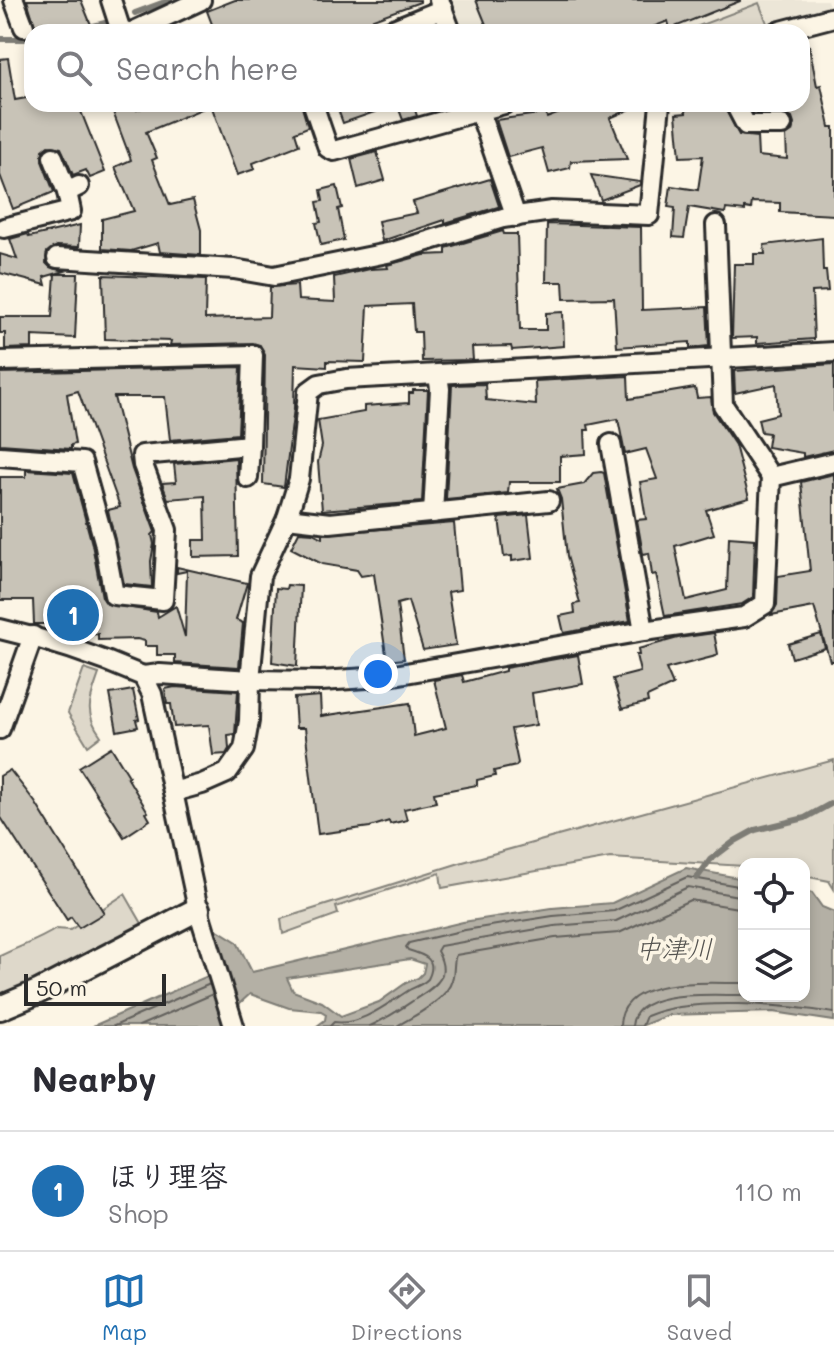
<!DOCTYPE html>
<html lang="en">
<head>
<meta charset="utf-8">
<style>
  body { margin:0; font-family:Mali,"Klee One",sans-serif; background:#f2f2f3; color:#2b2b33 }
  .controls { position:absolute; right:24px; bottom:24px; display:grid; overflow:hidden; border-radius:16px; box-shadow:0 4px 12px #0003 }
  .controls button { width:72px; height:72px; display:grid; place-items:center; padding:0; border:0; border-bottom:2px solid #e1e1e2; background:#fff; color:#2b2b33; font:40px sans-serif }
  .scale { position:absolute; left:24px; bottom:20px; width:142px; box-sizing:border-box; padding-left:8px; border:4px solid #2b2b2b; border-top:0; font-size:22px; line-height:28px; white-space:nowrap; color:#2b2b2b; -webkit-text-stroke:6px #fcf5e5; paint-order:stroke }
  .you { position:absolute; left:378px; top:674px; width:28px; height:28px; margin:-20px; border:6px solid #fff; border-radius:50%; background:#1a73e8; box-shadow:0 0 0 12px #1a73e833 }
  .badge { display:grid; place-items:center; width:52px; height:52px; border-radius:50%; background:#1f6fb2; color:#fff; font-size:26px; font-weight:700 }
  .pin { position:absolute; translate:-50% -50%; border:4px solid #fff; box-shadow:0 2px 8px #0006 }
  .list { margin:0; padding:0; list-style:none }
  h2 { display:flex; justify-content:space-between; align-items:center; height:104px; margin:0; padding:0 32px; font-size:34px }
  h2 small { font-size:26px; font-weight:400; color:#7c7c81 }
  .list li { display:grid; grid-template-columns:52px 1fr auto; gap:24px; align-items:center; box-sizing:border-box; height:120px; padding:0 32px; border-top:2px solid #e1e1e2 }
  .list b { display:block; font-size:30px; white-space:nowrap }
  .list p { margin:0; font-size:26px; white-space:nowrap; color:#7c7c81 }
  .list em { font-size:26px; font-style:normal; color:#7c7c81 }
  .icon { flex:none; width:44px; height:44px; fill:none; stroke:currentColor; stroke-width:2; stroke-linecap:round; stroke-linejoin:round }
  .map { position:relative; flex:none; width:834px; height:1026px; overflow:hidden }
  .search { position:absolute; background:#fff; box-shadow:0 4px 12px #0003; left:24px; right:24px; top:24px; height:88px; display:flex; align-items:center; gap:20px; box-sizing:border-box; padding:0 28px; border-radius:24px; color:#7c7c81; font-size:30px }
  .sheet { height:224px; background:#fff }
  nav { display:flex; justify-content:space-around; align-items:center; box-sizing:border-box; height:112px; border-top:2px solid #e1e1e2; background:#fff; font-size:22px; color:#7c7c81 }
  nav a { display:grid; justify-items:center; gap:4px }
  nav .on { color:#1f6fb2 }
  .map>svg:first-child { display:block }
  .built { fill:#ece6d7 }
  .green { fill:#ded8ca; stroke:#84827a; stroke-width:2 }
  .water { fill:#b4b0a5; stroke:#7d7b74; stroke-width:2; fill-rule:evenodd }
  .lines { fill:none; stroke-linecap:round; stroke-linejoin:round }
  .shore { stroke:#62605c; stroke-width:2 }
  .stream { stroke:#7d7b74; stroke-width:6 }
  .building { fill:#c8c3b7; stroke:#2b2b2b; stroke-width:2 }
  .minor-casing { stroke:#2b2b2b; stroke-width:24 }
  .tertiary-casing { stroke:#2b2b2b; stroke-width:28 }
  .minor { stroke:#fcf5e5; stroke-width:18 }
  .tertiary { stroke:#fcf5e5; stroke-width:22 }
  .labels { text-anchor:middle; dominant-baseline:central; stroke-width:7; stroke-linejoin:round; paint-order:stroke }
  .water-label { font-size:26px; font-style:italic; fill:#545350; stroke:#fcf5e5 }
</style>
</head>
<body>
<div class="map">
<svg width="834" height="1026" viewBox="0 0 834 1026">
  <rect width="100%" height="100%" fill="#fcf5e5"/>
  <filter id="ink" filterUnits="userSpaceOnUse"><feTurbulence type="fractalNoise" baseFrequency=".0125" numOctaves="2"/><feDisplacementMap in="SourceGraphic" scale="16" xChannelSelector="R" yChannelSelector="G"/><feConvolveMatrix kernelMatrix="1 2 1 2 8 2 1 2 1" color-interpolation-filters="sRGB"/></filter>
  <g filter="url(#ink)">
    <path class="built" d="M448,0h379l2,5 -4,9 -55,13 -11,-25 -66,25 1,5h-234z"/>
    <g class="green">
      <path d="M759,3l10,25 -15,4h-59l-2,-4z"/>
      <path d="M84,669l15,5c-9,26 -16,38 2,62l-13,10 -20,-33z"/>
      <path d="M834,760v129l-5,-8 -25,-5v-12h-60v2l-134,-8 -168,30 -2,-15 -104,34 2,7 -55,20 -2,-15 182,-57z"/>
      <path d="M125,894l19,33 -70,40 -74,32v-43c19,-10 38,-15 56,-27l14,1z"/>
    </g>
    <path class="water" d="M686,868l58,11v117h60v-105l8,2 10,14 12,5v109l-60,-9 -106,3 -27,11h-324l8,-6 1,-6 -5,-3 -32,-3 -39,-14 -10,9 -5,17 -11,6h-131l131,-57 -11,-42 24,15 15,30 211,-50 89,-14 60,-5zM410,959l15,5 -2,9 -5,5 -12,5 -27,19 -38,14 -19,-14 -29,-11 -6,-13z"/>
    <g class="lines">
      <g class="shore">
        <path d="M114,1026l96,-42"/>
        <path d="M139,1026l74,-32"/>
        <path d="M330,1026l4,-4c28,4 55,-20 77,-33 7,-3 12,-5 17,-10 10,-20 -3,-24 -20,-29l-2,-3 3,-4 56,-13 88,-14 61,-5 73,-34 57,10"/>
        <path d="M370,1026c16,-7 29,-16 44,-26 19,-13 39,-21 23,-49l3,-5 114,-20 62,-5 72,-34 56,10"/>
        <path d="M397,1026c17,-10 50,-26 55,-46 3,-9 1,-18 4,-25l99,-17 64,-5 71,-33 54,9"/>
        <path d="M620,1026c1,-52 88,-42 124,-43"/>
        <path d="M632,1026c2,-39 84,-30 112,-31"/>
        <path d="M642,1026l4,-10c44,-20 139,-11 188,-3"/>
      </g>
      <g class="stream">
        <path d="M135,13l35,-13"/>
        <path d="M71,32l34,-9"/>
        <path d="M0,39h32"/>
        <path d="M697,878l13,-18 25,-19 20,-11 50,-12 29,-16"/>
      </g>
    </g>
    <g class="building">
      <path d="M27,0h54l13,32h-57z"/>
      <path d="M235,0h185v2l-47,17 3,7 -16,6h-145l-8,-21z"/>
      <path d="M476,0h264v1l-70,28 -2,-8 -28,11h-151z"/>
      <path d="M809,45l8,41 4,-1 9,42h4v88l-54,-3v-9l-28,-1 -1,7 -6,-1v3l-19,-2 -1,4 -36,-6 -5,31 -11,-1 2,-29 -7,-1 3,-21 27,4 5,-34 -23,1 -4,-43 10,-1v-4h22l-2,-5h17l16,31 18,2 1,19 29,3 -1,-23 6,-4 2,-8 -2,-6 -7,-4v-10h17v-58z"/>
      <path d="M8,58l7,42 17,-3v7h46l27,68 -15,6 -4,-8 -13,5 -12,-27 -13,-2 -5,4 -1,11 12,31 -41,17 -13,-34v-116z"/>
      <path d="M110,104h25l2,6 15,-6h149l7,23 -13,5 4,13 -46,18 2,6 -18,6 -26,-70 -65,27 11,26 -5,2 18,45 23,-5 8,30v25l-41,-3 -2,-9 -27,8 -29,-2v-30l32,-8 -19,-44 16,-7z"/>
      <path d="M336,104h55l1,2 -49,17z"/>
      <path d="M397,104h16l4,12 -14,4z"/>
      <path d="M583,104h59l-32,14 17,41 -56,2 -1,7 -21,5 -7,-25 -34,9 -12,-37 50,-7 1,5z"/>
      <path d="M377,152l8,28 -27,8 -7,-29z"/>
      <path d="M591,175l49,7v3l-39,15z"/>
      <path d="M490,179l9,27 -1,1 -53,16v-3l-63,21 -4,-20 39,-8 -4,-11z"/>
      <path d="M337,186l5,22 -4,1 6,31 -23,5 -5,-22 5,-1 -4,-20 6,-1 -2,-11z"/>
      <path d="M547,224l94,3 1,83 65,-3 2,39 -19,2v-6l-73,5 -3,-49 -50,1 -1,-17h-17z"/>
      <path d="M80,225l-1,22 -22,-1 -10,6 -1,11 4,4 15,4 -21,6 2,8 -46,-12v-19l17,5 -7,-20 18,-5 1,3z"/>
      <path d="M503,231l1,3h13l3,96h26v-17l17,-1 1,34 -52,4 -1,-4 -39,1 1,13 -51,1 -1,-29h-7l-2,-28 -44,2 -3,56 -38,-1v6l-32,-2 -1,43 -10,79 -21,-3 2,-129 -5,-10 -7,-2 -83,2 1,-4 -66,-2 -2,-64 103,4 -1,40 64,-2 1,-30 27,-2 1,15 37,2 -1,-25 36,-8 18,-1 -1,-3 37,-10 22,-1v-6z"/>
      <path d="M822,238l1,33h3l2,20 -16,1 2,47 -57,4v-6l-25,1 2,-74h20v-10h11l-1,-9z"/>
      <path d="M55,274h23l-3,64 -43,-2v12l-27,1v-16h-5v-16h52z"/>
      <path d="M834,364v86l-31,7v-4l-36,-6 2,-14 -8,-1 -3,-13 20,-5 -2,-30 -41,9 -1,-22z"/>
      <path d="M241,367l-3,67 -68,6 -5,-43h-51l18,72 23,63 -3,3 2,9 -3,17 1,26 -28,-3 -16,-74 12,-3 -42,-116 -11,3 8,50 -4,1v4l-71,-5v-71z"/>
      <path d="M628,376l1,23 66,-11 2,10 14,-1 2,15 22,33 14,53 -43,12 8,24 -39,12 11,54 41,-10 2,-53 26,2 -2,58 -11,7 -77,12 -9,-42 -4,1 -3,-22 -6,1 -6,-34 9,-1 -6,-37 17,-3 -11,-30 -21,5 -7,-35 -30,6 1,5h-4l1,24 -26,2v26h-51l-1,11 -62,6 6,-114 33,-1 1,16 50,5 -1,-24z"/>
      <path d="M413,390h15l-6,112 -100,8 -4,-48 4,-16 -4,-26 46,-8v-6l45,-3v-10h4z"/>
      <path d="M236,458l2,98 -45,1v-17h13l-1,-44 -37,3 -6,-16 14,-1 -2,-18z"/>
      <path d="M26,470l47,3 19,71 10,53 5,7 50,8 1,5 18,-11 9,31 2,-66 -10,2v-6l70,16 -11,37 7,3 -4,44 -64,-4v-8h-18v-9h-12v-5l-8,-2 -39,1v-6l-30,1v-5l-21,-1v-5h-13l-1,-24h-33v-123h26z"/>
      <path d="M601,472l3,1 26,148 -66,12 -4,-17 15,-3 -1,-9 6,-1 -13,-47 -6,-57 -4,-10 27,-5 9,-11z"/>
      <path d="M834,474v187h-4l-16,-54 -43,8 6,-10 1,-29 32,-5 -9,-89z"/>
      <path d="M528,515l5,43 -21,3v-5l-8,1 -5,-39z"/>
      <path d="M454,523l6,67 -12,2 8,53 -33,5 -15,-49 -11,3 7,55 -17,2 -13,-87 -13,2 -4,-6 -35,-6 -31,-16 8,-16 14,1 10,5v-4z"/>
      <path d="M287,585l14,1 -4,80 -25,-4 4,-74 10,1z"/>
      <path d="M714,633l4,21 -2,2 -50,13 7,16 -26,12 1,5 -26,7 -9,-30 27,-7 -4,-17h3l-1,-6 40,-11z"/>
      <path d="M821,634l4,14 -33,10 -4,-14z"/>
      <path d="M578,655l5,29 -51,9 4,32 -25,4 7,34 -2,3 -22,5 1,5 -18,4v5l-43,8 2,9 -32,7 3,11 -17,4 -1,-3 -19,6 -52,7 -13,-106h-9l-2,-30 26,-2 1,20 89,-13 4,33 32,-8 -12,-48 28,-5 2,7 41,-11v-3z"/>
      <path d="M175,687l63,4 -3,43 -7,1 1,14 -3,5 -13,1 -4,-30 -35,2 -3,-23h-4l-2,-15z"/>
      <path d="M133,690l6,29 -3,1 2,7 -21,4 -7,-37z"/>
      <path d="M111,747l18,29 -2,1 21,35 -2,1 4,7 -26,17 -45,-70z"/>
      <path d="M10,770l25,32 69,111 -25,15 -8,-11 -4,3 -67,-104v-40z"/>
    </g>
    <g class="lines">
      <g class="minor-casing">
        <g id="minor">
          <path d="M14,0l10,27"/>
          <path d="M111,0l9,28 6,4"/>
          <path d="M439,0l12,32"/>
          <path d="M132,32l69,-32"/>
          <path d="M386,32l57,-23"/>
          <path d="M777,32l57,-15"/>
          <path d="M313,104l15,44 6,3 170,-47"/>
          <path d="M477,104l39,113"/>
          <path d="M735,104l11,21h36"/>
          <path d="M53,157l14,35"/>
          <path d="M716,225l7,180 48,72"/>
          <path d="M4,228l67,-17 -4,-19 12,-6"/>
          <path d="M57,258l177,11 40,7 118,-24 111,-34 49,-7 97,4 11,-111"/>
          <path d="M0,361l253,-6 -3,90 -108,10 1,10 24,65 -4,70 -49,-5 -10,-54 -22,-79 -82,-6"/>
          <path d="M611,444l33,187"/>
          <path d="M248,478l2,-33"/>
          <path d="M433,513l7,-124 -2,-14"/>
          <path d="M287,518l43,5 219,-22"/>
          <path d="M0,629c49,11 97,27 143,47l9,18 46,215 36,117"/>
          <path d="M143,676l17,-2 90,6 71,1 62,-4 261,-46 100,-14 21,-13 6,-127 63,-15"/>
          <path d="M0,729l33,-93"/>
          <path d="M173,792l29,-8 25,-11 17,-24 5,-28 1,-41 10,-104 27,-58 12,-39 9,-87 11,-8 27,-5 488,-27"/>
        </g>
      </g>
      <g class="tertiary-casing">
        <path id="tertiary" d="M0,1008l38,-16 160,-83"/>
      </g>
      <use href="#minor" class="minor"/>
      <use href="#tertiary" class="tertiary"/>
    </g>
  </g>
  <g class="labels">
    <g class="water-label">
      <text x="674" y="948">中津川</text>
    </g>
  </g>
</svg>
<div class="controls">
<button><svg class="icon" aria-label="locate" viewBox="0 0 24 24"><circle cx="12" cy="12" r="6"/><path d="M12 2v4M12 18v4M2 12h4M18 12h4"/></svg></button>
<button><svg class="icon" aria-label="layers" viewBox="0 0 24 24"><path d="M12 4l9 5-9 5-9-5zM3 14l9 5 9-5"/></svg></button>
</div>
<div class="scale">50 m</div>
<div class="you"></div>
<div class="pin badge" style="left:73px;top:615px">1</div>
<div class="search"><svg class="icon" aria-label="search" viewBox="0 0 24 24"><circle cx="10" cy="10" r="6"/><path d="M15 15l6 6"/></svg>Search here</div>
</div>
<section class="sheet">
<h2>Nearby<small></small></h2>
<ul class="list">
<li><span class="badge">1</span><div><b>ほり理容</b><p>Shop</p></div><em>110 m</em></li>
</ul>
</section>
<nav>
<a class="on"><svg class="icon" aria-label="map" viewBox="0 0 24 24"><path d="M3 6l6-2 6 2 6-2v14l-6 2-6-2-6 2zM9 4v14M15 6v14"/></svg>Map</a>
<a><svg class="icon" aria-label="directions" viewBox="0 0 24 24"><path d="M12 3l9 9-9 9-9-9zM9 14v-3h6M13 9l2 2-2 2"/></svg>Directions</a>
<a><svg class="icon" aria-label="saved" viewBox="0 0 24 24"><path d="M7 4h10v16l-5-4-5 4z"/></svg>Saved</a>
</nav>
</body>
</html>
